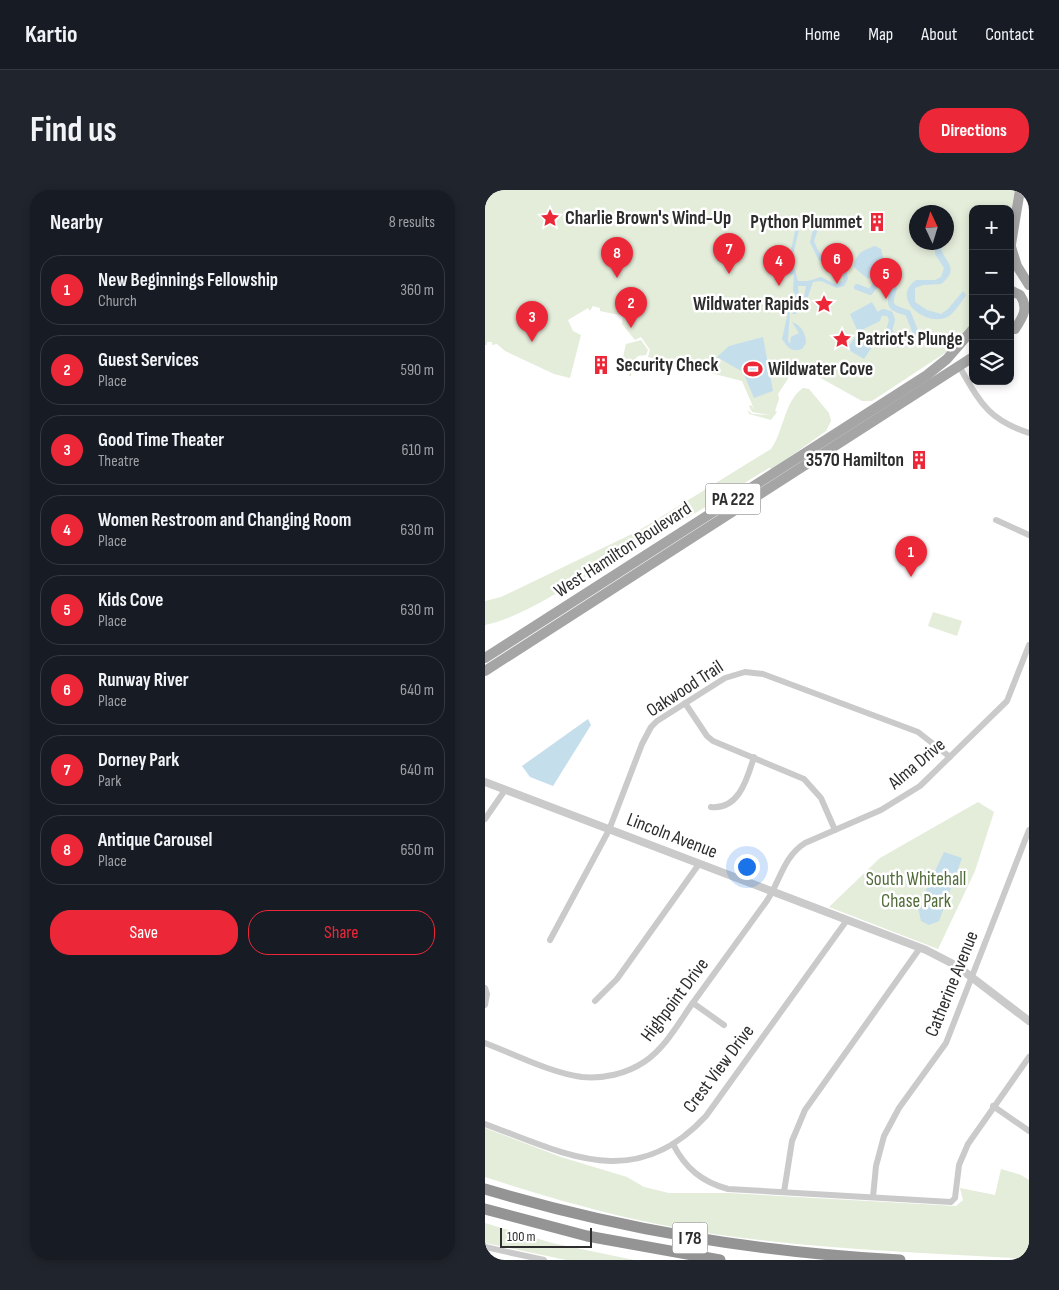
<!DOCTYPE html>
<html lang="en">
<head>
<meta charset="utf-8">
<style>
  body { margin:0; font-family:"Sofia Sans Condensed",sans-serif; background:#20242c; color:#f1f3f6 }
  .controls { position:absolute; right:15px; top:15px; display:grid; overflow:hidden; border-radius:10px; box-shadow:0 2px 8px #0003 }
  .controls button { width:45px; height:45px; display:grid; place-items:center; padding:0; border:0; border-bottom:1px solid #363941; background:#171b24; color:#f1f3f6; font:25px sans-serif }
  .compass { position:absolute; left:424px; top:15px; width:45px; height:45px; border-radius:50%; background:#171b24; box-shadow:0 2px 8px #0003; rotate:356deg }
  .scale { position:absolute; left:15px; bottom:12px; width:92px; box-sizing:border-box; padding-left:5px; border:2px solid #2d2d2d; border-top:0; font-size:14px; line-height:18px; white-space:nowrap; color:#2d2d2d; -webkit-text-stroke:4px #fff; paint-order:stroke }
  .you { position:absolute; left:261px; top:676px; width:18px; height:18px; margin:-12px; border:4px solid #fff; border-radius:50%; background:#1a73e8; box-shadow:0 0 0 8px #1a73e833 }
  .badge { display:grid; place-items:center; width:32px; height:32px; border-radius:50%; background:#ec2838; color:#fff; font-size:16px; font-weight:700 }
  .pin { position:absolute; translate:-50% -41px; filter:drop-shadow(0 1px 2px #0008) }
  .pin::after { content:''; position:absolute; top:26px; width:18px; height:15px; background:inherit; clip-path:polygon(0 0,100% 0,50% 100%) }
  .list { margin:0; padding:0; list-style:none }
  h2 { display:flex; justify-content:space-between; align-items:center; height:65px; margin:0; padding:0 20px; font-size:21px }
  h2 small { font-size:16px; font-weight:400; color:#9ea1a6 }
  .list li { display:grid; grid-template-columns:32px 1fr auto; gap:15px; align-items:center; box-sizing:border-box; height:70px; margin:0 10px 10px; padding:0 10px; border:1px solid #363941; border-radius:20px }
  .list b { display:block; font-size:19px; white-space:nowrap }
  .list p { margin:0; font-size:16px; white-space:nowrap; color:#9ea1a6 }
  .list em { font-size:16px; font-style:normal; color:#9ea1a6 }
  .actions { display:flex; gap:10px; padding:15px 20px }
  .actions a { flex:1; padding:11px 0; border:1px solid #ec2838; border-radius:20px; text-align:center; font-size:18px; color:#ec2838 }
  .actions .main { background:#ec2838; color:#fff }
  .icon { flex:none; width:28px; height:28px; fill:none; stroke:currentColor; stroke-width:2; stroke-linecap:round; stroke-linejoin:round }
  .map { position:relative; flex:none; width:544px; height:1070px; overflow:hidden; border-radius:20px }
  header { display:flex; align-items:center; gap:30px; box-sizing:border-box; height:70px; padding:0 25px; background:#171b24; border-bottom:1px solid #363941 }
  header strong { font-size:24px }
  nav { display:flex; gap:28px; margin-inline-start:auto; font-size:18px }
  .intro { display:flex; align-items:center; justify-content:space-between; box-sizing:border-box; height:120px; padding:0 30px }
  h1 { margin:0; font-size:35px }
  .button { padding:12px 22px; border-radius:20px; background:#ec2838; color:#fff; font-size:18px; font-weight:700 }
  main { display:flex; gap:30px; padding:0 30px }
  aside { flex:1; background:#171b24; border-radius:20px; box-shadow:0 2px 8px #0003 }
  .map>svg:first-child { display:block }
  .green { fill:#e4ecda; fill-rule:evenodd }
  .water { fill:#c5deec; fill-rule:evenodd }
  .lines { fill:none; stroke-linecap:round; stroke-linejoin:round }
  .canal { stroke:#c5deec; stroke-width:6 }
  .minor { stroke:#cacaca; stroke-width:6 }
  .tertiary { stroke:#cacaca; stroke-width:8 }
  .primary { stroke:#a5a5a5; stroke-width:10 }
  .motorway { stroke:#949494; stroke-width:11 }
  .labels { text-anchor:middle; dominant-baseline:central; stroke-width:5; stroke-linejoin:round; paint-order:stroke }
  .shield { fill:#fff; stroke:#6c6c6c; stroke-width:1 }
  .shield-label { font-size:18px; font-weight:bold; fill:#2d2d2d }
  .poi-label { font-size:19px; font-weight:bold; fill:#2d2d2d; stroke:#fff; text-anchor:start }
  .street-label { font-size:19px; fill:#2d2d2d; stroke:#fff }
  .park-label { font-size:19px; fill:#516b39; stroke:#fff }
</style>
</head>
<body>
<header>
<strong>Kartio</strong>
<nav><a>Home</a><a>Map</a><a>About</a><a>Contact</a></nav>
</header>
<div class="intro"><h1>Find us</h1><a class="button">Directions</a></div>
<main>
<aside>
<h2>Nearby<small>8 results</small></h2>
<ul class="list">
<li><span class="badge">1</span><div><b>New Beginnings Fellowship</b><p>Church</p></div><em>360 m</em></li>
<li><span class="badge">2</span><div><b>Guest Services</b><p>Place</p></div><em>590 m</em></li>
<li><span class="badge">3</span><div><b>Good Time Theater</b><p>Theatre</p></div><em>610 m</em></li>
<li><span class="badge">4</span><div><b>Women Restroom and Changing Room</b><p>Place</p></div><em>630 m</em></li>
<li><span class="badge">5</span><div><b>Kids Cove</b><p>Place</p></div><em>630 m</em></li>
<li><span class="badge">6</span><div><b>Runway River</b><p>Place</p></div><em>640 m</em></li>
<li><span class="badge">7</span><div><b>Dorney Park</b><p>Park</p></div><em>640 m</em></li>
<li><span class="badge">8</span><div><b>Antique Carousel</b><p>Place</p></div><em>650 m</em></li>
</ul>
<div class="actions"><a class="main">Save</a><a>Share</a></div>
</aside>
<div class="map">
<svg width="544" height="1070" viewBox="0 0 544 1070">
  <rect width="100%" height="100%" fill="#fff"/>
  <g class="green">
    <path d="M0,0h530l-5,29v-10h-37v113l-25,29 -76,50h-10l-65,-36 -19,29 1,5 -4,12 2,1 -6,8 -22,-6 -1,-4 4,4 19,1 -19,-3 -3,-6 2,-1 3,4 -12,-28 -94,-24 2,-7 -9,-13 -6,3 -13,-16 1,-10 -4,-1v2l-19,-4v-3l-7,-2 -3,5 -2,-3 -20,12 5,11 8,4 -11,43 -16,-4 -49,-23 -8,-7 -5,1v-3h-5v3h-2zM432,22h30v30h-30z"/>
    <path d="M156,150l7,10 -2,5 -8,1 -5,5 -2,15h-2l1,-4 -10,-2 6,-26z"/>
    <path d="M318,198l6,1 20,24 2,8 -5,10 -53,38 -4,-1c-63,39 -126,77 -191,113 -29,16 -60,37 -93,44v-24l16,-4 137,-66 133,-82c13,-18 13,-48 32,-61z"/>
    <path d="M448,422l29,9 -5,15 -29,-10z"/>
    <path d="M493,612l16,10 -19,59 -37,78 -109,-42 51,-49z"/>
    <path d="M0,938l76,29 66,20 17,10 25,6h60l227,13 7,-6 -3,-12 35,7 6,-26 20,6 8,5v79c-98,-6 -197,-9 -294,-22 -86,-11 -168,-33 -250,-60z"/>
    <path d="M0,1033l67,20 82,17h-68l-81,-17z"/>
  </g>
  <g class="water">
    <path d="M326,28l8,8 -5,15c7,19 14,20 32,27l2,11 -4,7 -7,2 -16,-7 -8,1 -6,17 -11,15h-4l3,-8 9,-9 2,-11h-8l1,11 -9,13 -2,31 2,3 1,-7 8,-4 -7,-11c9,3 14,11 14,21l-4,6c-12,4 -15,-3 -20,-10l7,-31 7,-13 -3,-5 1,-16 -4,1 -1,-16 7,-32 6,-8zM319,32h5l5,4 -4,16 8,17 11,9 14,3v10l-8,3 -14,-7 -13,4h-10l-6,-22 8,-33z"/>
    <path d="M450,53h6c-3,16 23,23 0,41l-18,1 -8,3v14l12,8 14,4 7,-5 15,-18 3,4c-5,7 -10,16 -17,21 -21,13 -60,-17 -33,-36h19l6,-3 3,-9 -9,-14z"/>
    <path d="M390,56l6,3 4,16 -17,14 -14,-12c1,-14 10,-17 21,-21z"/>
    <path d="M387,112l9,16 -1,3 -22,11 -8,-18z"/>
    <path d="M278,147l10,54 -19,7 -11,-26 -26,-15 12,-11z"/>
    <path d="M370,147l17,10 -8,12 -17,-10z"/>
    <path d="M103,529l3,6 -38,61 -23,-9 -8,-11z"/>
    <path d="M459,662l18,6 -23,63 -10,4 -8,-4 -3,-14z"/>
  </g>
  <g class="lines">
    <path class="canal" d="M372,97l13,5 9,-12 5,-1 7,4 3,6c-7,18 -3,19 14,24l9,23 -12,8h-6l-10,-13 3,-11 -2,-6 -7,-2 -9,6"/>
    <g class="minor">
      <path d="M474,176c21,36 28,53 70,67"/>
      <path d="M511,330l33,15"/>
      <path d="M200,513l22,33 6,5 91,38 17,19 14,32"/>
      <path d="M226,617c28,3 36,-28 43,-50"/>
      <path d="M0,629l20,-29"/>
      <path d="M65,750l59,-110 33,-86 9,-17 6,-6 68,-43 20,-6 18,2 155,58 32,25"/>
      <path d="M0,798l2,6 -2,11"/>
      <path d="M110,811l22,-22 82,-115"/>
      <path d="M208,813l31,22"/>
      <path d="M0,853c29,11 66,30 97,34 21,2 44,-3 62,-15 21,-14 34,-38 48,-58 25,-34 49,-68 74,-102 14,-20 17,-45 39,-59l76,-33 39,-24 87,-85 22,-56"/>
      <path d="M508,916l36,25"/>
      <path d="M0,934c81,30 150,69 221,-8l141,-196"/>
      <path d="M188,954c12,24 29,38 55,45l223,13 4,-4 4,-33 9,-21 61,-87"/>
      <path d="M299,1002l8,-51 13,-31 115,-162"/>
      <path d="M388,1007l3,-31 8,-30 15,-28 47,-65 83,-213"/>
      <path d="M0,1057l59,13"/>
    </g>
    <path class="tertiary" d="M0,592l441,168 31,16 72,55"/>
    <g class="primary">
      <path d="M526,57l6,19 12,19"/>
      <path d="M525,60l10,-60"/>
      <path d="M525,100l10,5c9,13 3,22 -5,34"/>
      <path d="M0,468l442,-283 20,-16 26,-30"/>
      <path d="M0,481l488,-314"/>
    </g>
    <g class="motorway">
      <path d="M0,999c138,41 271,63 415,71"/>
      <path d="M0,1019l102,27 133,24"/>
    </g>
  </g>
  <defs>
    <g id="sight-bare" transform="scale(1.5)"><path d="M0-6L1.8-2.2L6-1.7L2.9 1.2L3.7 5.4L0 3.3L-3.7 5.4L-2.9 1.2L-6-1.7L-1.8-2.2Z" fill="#ec2838" stroke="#fff" stroke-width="2.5" paint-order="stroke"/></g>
    <g id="building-bare" transform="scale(1.5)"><path d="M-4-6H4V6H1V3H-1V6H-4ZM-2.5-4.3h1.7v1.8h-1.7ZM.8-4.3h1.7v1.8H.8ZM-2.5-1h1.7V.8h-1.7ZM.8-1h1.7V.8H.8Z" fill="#ec2838" stroke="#fff" stroke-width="2.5" paint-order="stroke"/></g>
    <g id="stadium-bare" transform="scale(1.5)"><path d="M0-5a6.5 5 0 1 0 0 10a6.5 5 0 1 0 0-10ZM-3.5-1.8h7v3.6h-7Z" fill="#ec2838" stroke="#fff" stroke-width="2.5" paint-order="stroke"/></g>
  </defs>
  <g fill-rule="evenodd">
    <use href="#sight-bare" x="65" y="28"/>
    <use href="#building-bare" x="392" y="32"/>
    <use href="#sight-bare" x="339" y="114"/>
    <use href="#sight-bare" x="357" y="149"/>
    <use href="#building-bare" x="116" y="175"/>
    <use href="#stadium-bare" x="268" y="179"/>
    <use href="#building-bare" x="434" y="270"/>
  </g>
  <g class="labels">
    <g class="shield">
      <rect x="220.5" y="293.5" width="55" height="31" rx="4"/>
      <rect x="187.5" y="1032.5" width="35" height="31" rx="4"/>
    </g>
    <g class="shield-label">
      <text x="248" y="309">PA 222</text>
      <text x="205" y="1048">I 78</text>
    </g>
    <g class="poi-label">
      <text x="80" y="28">Charlie Brown's Wind-Up</text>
      <text x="377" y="32" text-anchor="end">Python Plummet</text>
      <text x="324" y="114" text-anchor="end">Wildwater Rapids</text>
      <text x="372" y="149">Patriot's Plunge</text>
      <text x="131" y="175">Security Check</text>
      <text x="283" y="179">Wildwater Cove</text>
      <text x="419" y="270" text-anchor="end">3570 Hamilton</text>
    </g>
    <g class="street-label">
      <text transform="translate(138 360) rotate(-33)">West Hamilton Boulevard</text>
      <text transform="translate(200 499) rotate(-33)">Oakwood Trail</text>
      <text transform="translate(432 574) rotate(-40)">Alma Drive</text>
      <text transform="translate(187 646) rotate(21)">Lincoln Avenue</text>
      <text transform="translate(467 794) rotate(-68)">Catherine Avenue</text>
      <text transform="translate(190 810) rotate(-53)">Highpoint Drive</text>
      <text transform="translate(234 879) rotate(-53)">Crest View Drive</text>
    </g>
    <g class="park-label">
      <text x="431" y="689">South Whitehall<tspan x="431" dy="22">Chase Park</tspan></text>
    </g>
  </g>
</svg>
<div class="controls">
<button>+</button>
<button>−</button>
<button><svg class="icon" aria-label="locate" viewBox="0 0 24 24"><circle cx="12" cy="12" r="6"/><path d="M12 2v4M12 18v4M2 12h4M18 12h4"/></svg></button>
<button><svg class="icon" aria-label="layers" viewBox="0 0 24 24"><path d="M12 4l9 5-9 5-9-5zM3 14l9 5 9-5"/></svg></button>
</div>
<svg class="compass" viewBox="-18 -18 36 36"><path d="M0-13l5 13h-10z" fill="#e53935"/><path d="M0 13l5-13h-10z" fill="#9ea1a6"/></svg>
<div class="scale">100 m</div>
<div class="you"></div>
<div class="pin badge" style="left:426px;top:387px">1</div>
<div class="pin badge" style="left:146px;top:138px">2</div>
<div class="pin badge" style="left:47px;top:152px">3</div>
<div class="pin badge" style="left:294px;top:96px">4</div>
<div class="pin badge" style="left:401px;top:109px">5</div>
<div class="pin badge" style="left:352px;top:94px">6</div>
<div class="pin badge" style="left:244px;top:84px">7</div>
<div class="pin badge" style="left:132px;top:88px">8</div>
</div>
</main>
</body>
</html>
